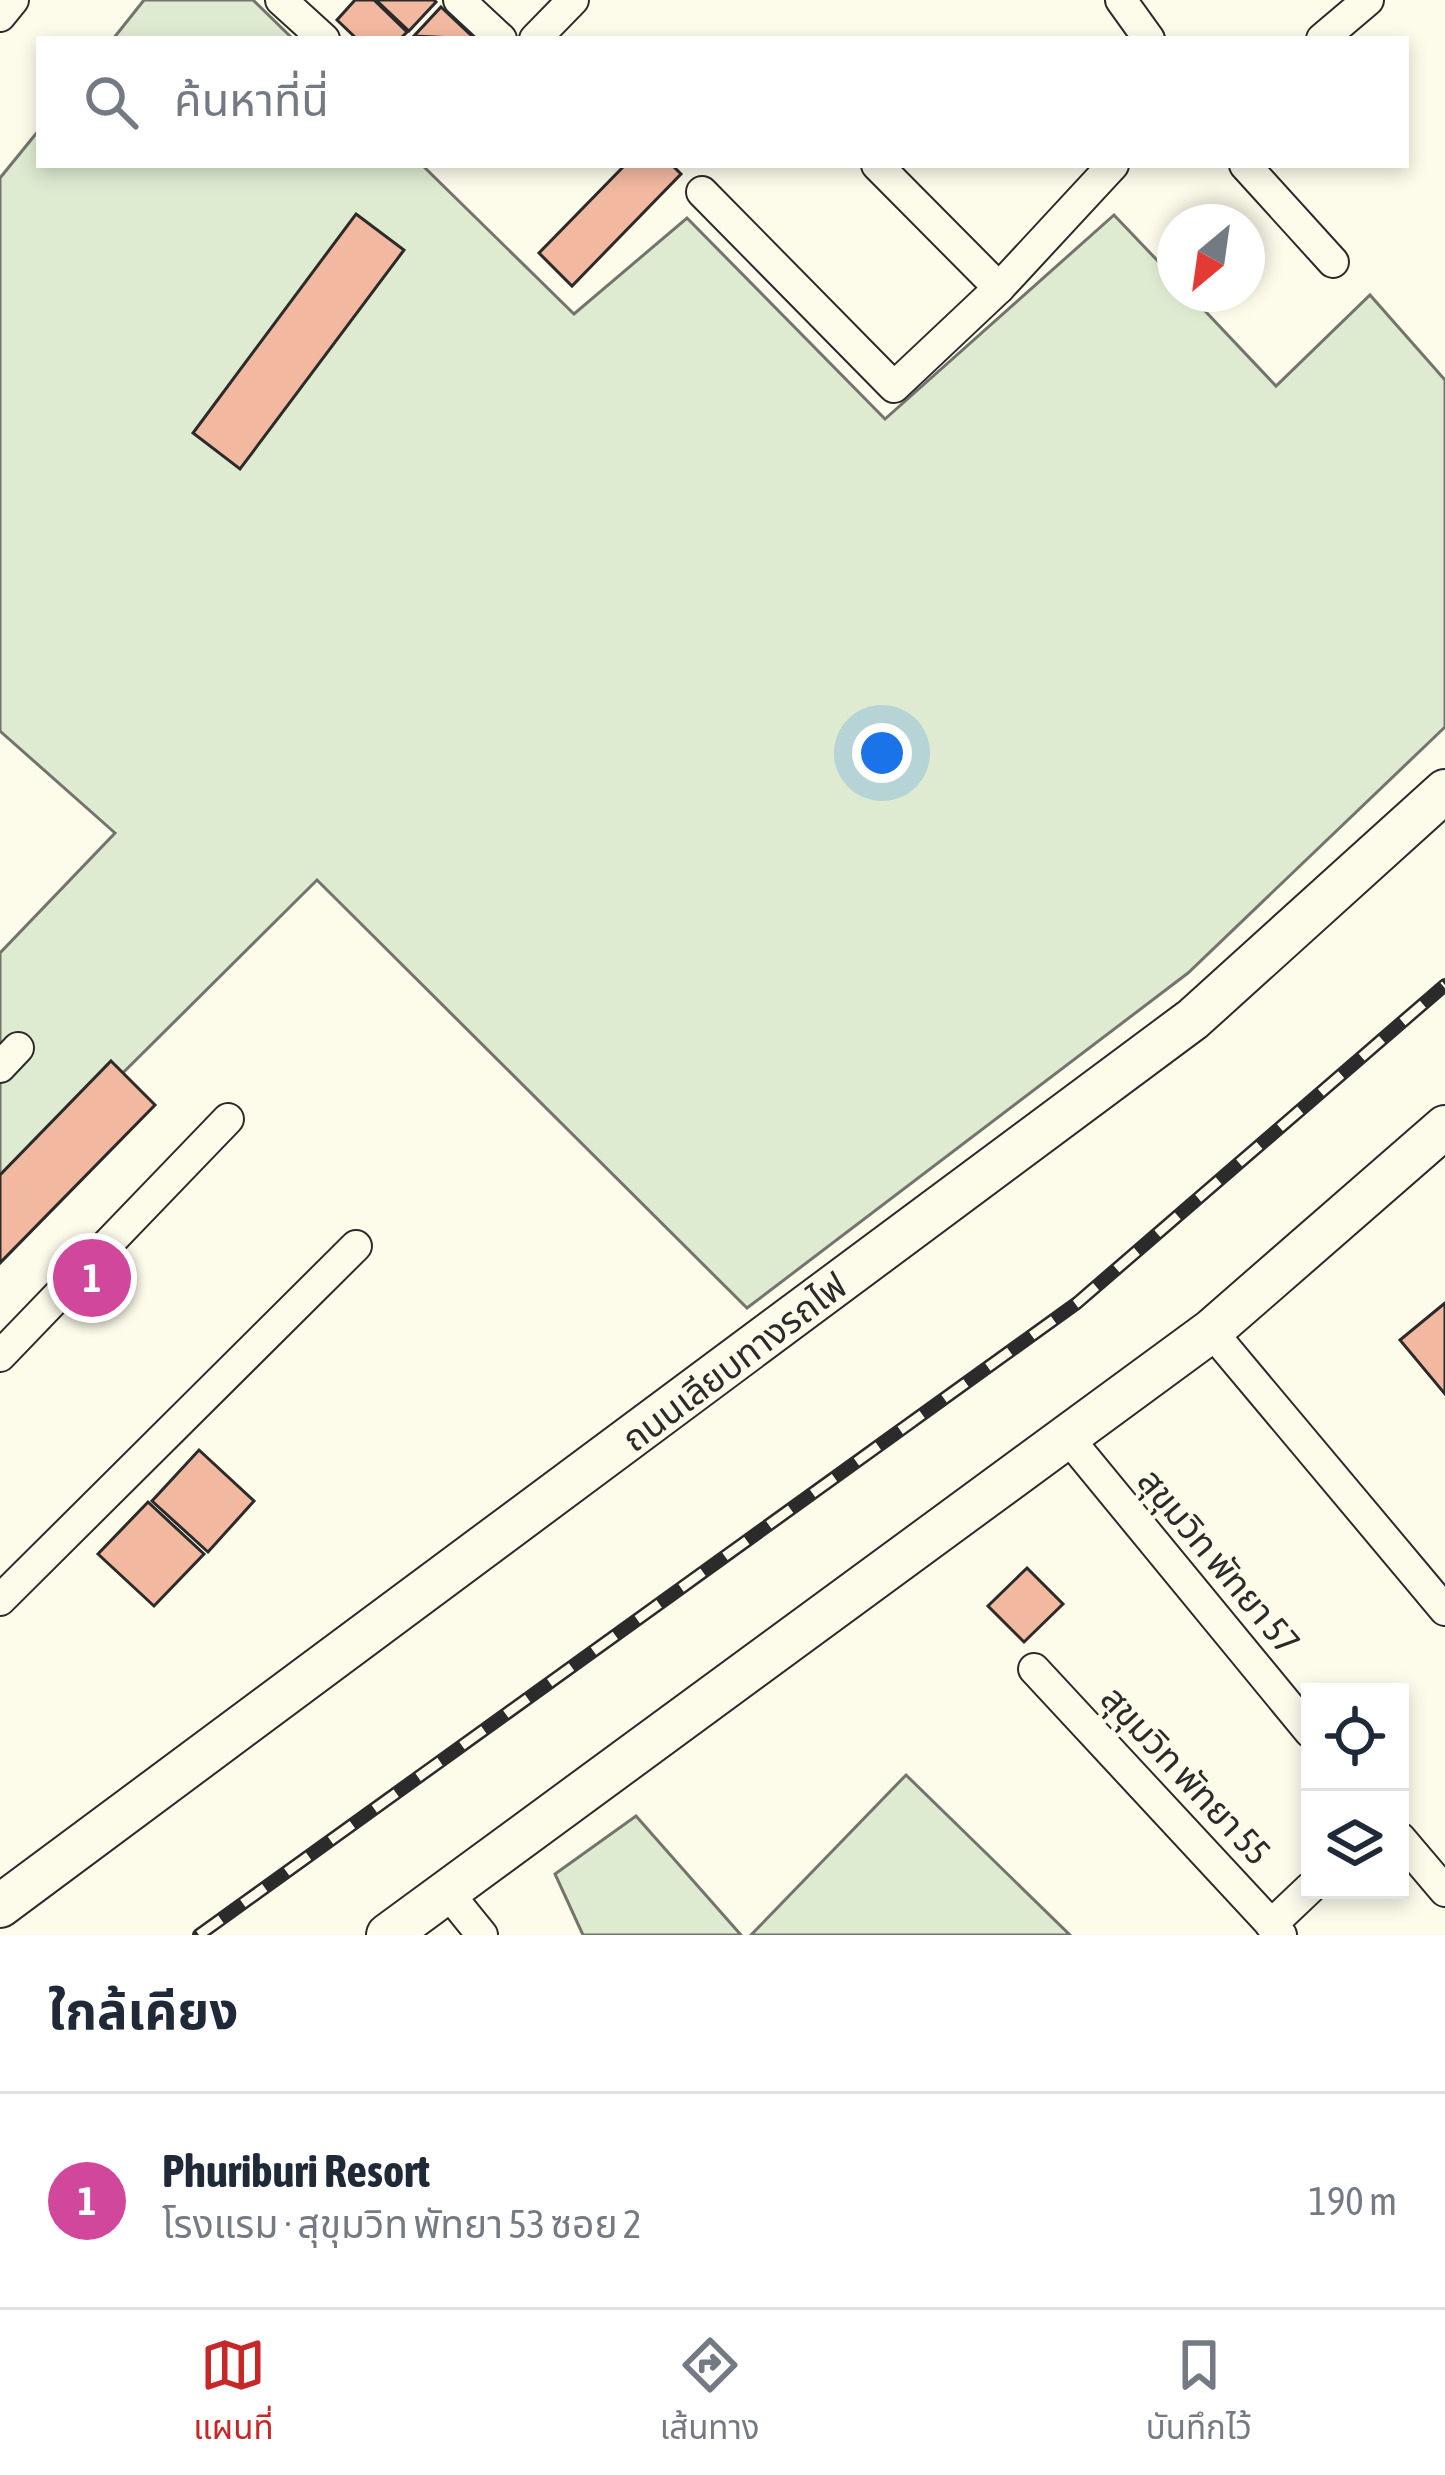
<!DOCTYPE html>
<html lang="th">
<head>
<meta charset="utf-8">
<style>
  body { margin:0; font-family:"Asap Condensed","Noto Sans Thai",sans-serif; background:#f6f6f7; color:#1f2937 }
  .controls { position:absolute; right:36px; bottom:36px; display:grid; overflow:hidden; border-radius:0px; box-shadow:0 6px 18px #0003 }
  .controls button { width:108px; height:108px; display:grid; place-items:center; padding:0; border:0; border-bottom:3px solid #e0e1e3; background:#fff; color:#1f2937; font:60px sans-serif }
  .compass { position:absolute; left:1157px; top:204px; width:108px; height:108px; border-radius:50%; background:#fff; box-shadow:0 6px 18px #0003; rotate:209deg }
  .you { position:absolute; left:882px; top:753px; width:42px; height:42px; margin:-30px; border:9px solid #fff; border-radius:50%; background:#1a73e8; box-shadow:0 0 0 18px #1a73e833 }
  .badge { display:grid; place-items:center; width:78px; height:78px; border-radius:50%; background:#c62828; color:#fff; font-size:39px; font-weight:700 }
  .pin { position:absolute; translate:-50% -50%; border:6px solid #fff; box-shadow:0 3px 12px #0006 }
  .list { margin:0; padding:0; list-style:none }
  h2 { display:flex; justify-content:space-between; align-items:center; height:156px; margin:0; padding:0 48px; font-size:51px }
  h2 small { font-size:39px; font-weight:400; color:#747a83 }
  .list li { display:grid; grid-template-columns:78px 1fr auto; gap:36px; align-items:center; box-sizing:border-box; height:216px; padding:0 48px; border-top:3px solid #e0e1e3 }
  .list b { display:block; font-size:45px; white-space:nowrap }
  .list p { margin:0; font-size:39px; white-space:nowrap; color:#747a83 }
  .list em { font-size:39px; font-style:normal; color:#747a83 }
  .icon { flex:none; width:66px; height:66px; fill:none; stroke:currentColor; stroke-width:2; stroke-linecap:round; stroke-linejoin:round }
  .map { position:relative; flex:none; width:1445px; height:1935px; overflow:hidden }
  .search { position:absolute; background:#fff; box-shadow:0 6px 18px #0003; left:36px; right:36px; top:36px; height:132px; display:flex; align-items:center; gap:30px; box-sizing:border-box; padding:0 42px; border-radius:0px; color:#747a83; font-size:45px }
  .sheet { height:372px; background:#fff }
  nav { display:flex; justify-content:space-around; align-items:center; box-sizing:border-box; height:168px; border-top:3px solid #e0e1e3; background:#fff; font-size:33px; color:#747a83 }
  nav a { display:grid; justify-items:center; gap:6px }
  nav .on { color:#c62828 }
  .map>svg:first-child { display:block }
  .green { fill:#deebd1; stroke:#74746e; stroke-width:3 }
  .building { fill:#f2b8a0; stroke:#2b2b2b; stroke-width:3 }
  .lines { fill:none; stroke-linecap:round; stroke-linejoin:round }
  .street-casing { stroke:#2b2b2b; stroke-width:34 }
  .secondary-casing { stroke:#2b2b2b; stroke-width:46 }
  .street { stroke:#fdfbea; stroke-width:30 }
  .secondary { stroke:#fdfbea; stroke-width:42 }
  .rail-casing { stroke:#2b2b2b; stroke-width:14 }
  .rail { stroke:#fdfbea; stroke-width:9; stroke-dasharray:27; stroke-linecap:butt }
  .labels { text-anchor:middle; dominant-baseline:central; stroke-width:9; stroke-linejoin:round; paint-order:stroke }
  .street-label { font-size:36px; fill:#2b2b2b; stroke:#fdfbea }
</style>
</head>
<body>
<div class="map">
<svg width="1445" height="1935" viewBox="0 0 1445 1935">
  <rect width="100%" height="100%" fill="#fdfbea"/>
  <g class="green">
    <path d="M144,0h109l40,39h-180z"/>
    <path d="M39,130v35h383l152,149 113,-96 198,201 229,-204 61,64v15h14l87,92 94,-91 75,85v347l-257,246 -441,335 -430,-428 -317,315v-242l115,-120 -115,-102v-553z"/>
    <path d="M906,1775l164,160h-319z"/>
    <path d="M636,1816l105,119h-158l-28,-61z"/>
  </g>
  <g class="building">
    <path d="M355,0h19l33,32 -7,7h-43l-20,-19z"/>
    <path d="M376,0h58l2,2 -27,29z"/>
    <path d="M441,7l34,32 -61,-3z"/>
    <path d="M625,165h47l9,9 -109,112 -33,-33z"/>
    <path d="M356,214l48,36 -164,219 -47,-36z"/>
    <path d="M111,1061l44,44 -155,158v-88z"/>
    <path d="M1445,1303v91l-45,-54z"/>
    <path d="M199,1450l55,51 -46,51 -56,-51z"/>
    <path d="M148,1502l56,52 -50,52 -56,-52z"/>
    <path d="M1027,1568l36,36 -39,38 -36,-36z"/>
  </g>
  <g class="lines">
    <g class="street-casing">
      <g id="street">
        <path d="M281,0l43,39"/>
        <path d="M459,0l42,39"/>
        <path d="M1121,0l28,39"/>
        <path d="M0,16l13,-16"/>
        <path d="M535,39l38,-39"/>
        <path d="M1322,39l46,-39"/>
        <path d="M877,165l122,123"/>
        <path d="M1245,165l88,97"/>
        <path d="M702,192l192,195 105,-99 114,-123"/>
        <path d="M0,1067l18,-19"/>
        <path d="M1211,1331l234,279"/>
        <path d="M0,1356l228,-237"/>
        <path d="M1069,1439l241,293"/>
        <path d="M0,1600l356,-354"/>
        <path d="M1034,1669l247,266"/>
        <path d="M1400,1838l45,53"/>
        <path d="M448,1893l34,42"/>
        <path d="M1271,1925l39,-37"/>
      </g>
    </g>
    <g class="secondary-casing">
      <g id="secondary">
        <path d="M0,1906l1193,-887 252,-228"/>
        <path d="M388,1935l823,-604 234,-204"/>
      </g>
    </g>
    <use href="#street" class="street"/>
    <use href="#secondary" class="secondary"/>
    <g class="rail-casing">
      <path id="rail" d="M199,1935l878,-632 368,-318"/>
    </g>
    <use href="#rail" class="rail"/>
  </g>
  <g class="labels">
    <g class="street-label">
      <text transform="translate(734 1362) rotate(-37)">ถนนเลียบทางรถไฟ</text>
      <text transform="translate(1219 1561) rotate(50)">สุขุมวิท พัทยา 57</text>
      <text transform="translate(1186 1775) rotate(47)">สุขุมวิท พัทยา 55</text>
    </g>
  </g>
</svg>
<div class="controls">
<button><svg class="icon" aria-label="locate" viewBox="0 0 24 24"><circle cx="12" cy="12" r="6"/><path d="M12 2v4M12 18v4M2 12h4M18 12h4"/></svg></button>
<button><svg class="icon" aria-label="layers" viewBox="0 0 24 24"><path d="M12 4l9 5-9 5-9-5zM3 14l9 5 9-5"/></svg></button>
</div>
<svg class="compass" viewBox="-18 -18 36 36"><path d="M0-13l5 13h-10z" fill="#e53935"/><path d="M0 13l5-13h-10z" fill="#747a83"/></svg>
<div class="you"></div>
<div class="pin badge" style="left:92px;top:1278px;background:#d1479c">1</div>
<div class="search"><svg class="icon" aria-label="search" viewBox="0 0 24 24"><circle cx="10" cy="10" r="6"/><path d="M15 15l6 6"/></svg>ค้นหาที่นี่</div>
</div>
<section class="sheet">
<h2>ใกล้เคียง<small></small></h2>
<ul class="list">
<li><span class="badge" style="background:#d1479c">1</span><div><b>Phuriburi Resort</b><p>โรงแรม · สุขุมวิท พัทยา 53 ซอย 2</p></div><em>190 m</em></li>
</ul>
</section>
<nav>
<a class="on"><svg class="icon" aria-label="map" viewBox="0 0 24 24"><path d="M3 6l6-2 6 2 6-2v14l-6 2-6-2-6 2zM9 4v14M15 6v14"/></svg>แผนที่</a>
<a><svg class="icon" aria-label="directions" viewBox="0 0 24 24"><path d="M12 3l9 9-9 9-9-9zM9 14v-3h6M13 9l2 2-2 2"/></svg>เส้นทาง</a>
<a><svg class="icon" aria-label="saved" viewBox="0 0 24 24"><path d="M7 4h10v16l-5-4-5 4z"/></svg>บันทึกไว้</a>
</nav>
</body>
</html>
